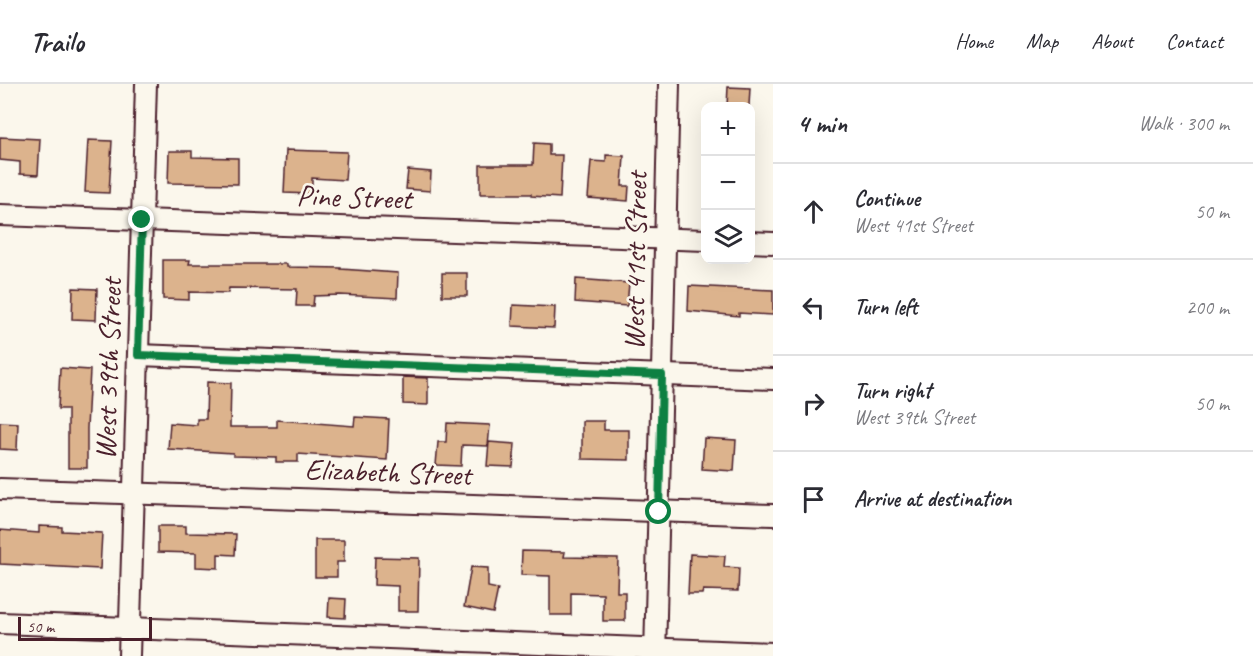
<!DOCTYPE html>
<html lang="en">
<head>
<meta charset="utf-8">
<style>
  body { margin:0; font-family:Caveat,sans-serif; background:#f7f7f7; color:#2b2b33 }
  .controls { position:absolute; right:18px; top:18px; display:grid; overflow:hidden; border-radius:12px; box-shadow:0 6px 24px #0002 }
  .controls button { width:54px; height:54px; display:grid; place-items:center; padding:0; border:0; border-bottom:2px solid #e1e1e2; background:#fff; color:#2b2b33; font:30px sans-serif }
  .scale { position:absolute; left:18px; bottom:15px; width:134px; box-sizing:border-box; padding-left:6px; border:3px solid #4a1f2b; border-top:0; font-size:16px; line-height:21px; white-space:nowrap; color:#4a1f2b; -webkit-text-stroke:4px #fbf7ec; paint-order:stroke }
  .stop { position:absolute; width:18px; height:18px; margin:-14px; border:4px solid #0b8043; border-radius:50%; background:#fff }
  .stop.end { background:#0b8043; border-color:#fff; box-shadow:0 2px 6px #0008 }
  .list { margin:0; padding:0; list-style:none }
  h2 { display:flex; justify-content:space-between; align-items:center; height:78px; margin:0; padding:0 24px; font-size:26px }
  h2 small { font-size:20px; font-weight:400; color:#7c7c81 }
  .list li { display:grid; grid-template-columns:39px 1fr auto; gap:18px; align-items:center; box-sizing:border-box; height:96px; padding:0 24px; border-top:2px solid #e1e1e2 }
  .list b { display:block; font-size:22px; white-space:nowrap }
  .list p { margin:0; font-size:20px; white-space:nowrap; color:#7c7c81 }
  .list em { font-size:20px; font-style:normal; color:#7c7c81 }
  .icon { flex:none; width:33px; height:33px; fill:none; stroke:currentColor; stroke-width:2; stroke-linecap:round; stroke-linejoin:round }
  .map { position:relative; flex:none; width:773px; height:572px; overflow:hidden }
  header { display:flex; align-items:center; gap:36px; box-sizing:border-box; height:84px; padding:0 30px; background:#fff; border-bottom:2px solid #e1e1e2 }
  header strong { font-size:28px }
  nav { display:flex; gap:33px; margin-inline-start:auto; font-size:21px }
  main { display:flex }
  aside { flex:1; background:#fff }
  .map>svg:first-child { display:block }
  .building { fill:#dcb38d; stroke:#4a1f2b; stroke-width:1.5 }
  .lines { fill:none; stroke-linecap:round; stroke-linejoin:round }
  .minor-casing { stroke:#4a1f2b; stroke-width:24 }
  .minor { stroke:#fbf7ec; stroke-width:20 }
  .route { stroke:#0b8043; stroke-width:8 }
  .labels { text-anchor:middle; dominant-baseline:central; stroke-width:5; stroke-linejoin:round; paint-order:stroke }
  .street-label { font-size:30px; fill:#4a1f2b; stroke:#fbf7ec }
</style>
</head>
<body>
<header>
<strong>Trailo</strong>
<nav><a>Home</a><a>Map</a><a>About</a><a>Contact</a></nav>
</header>
<main>
<div class="map">
<svg width="773" height="572" viewBox="0 0 773 572">
  <rect width="100%" height="100%" fill="#fbf7ec"/>
  <filter id="ink" filterUnits="userSpaceOnUse"><feTurbulence type="fractalNoise" baseFrequency=".0167" numOctaves="2"/><feDisplacementMap in="SourceGraphic" scale="12" xChannelSelector="R" yChannelSelector="G"/><feConvolveMatrix kernelMatrix="1 2 1 2 8 2 1 2 1" color-interpolation-filters="sRGB"/></filter>
  <g filter="url(#ink)">
    <g class="building">
      <path d="M728,3l22,1 -1,18h-22z"/>
      <path d="M0,53l40,2 -2,36 -18,-1v-12l-20,-2z"/>
      <path d="M88,56l24,1 -3,52 -24,-1z"/>
      <path d="M534,59l15,1v11h13l-2,43 -29,-2v-2h-51v-29h53z"/>
      <path d="M286,66l61,2 -2,28 -33,-2v16l-28,-1z"/>
      <path d="M169,67h23v6l46,1v26l-70,-1z"/>
      <path d="M606,71l18,1 -2,30h7l-1,15 -40,-3 3,-37 15,1z"/>
      <path d="M408,86l23,2 -1,19 -24,-2z"/>
      <path d="M163,176h27l-1,4h98v3l54,1v1l57,4 -1,25 -57,-3 -26,1 -1,10h-17l1,-17 -68,-1 -1,5 -39,-1v8l-26,-1z"/>
      <rect x="442" y="189" width="25" height="23"/>
      <path d="M576,195l53,4 -2,23 -52,-4z"/>
      <path d="M689,202l84,4v25l-34,-2v3l-51,-5z"/>
      <path d="M73,204l24,1 -1,31 -24,-1z"/>
      <path d="M513,221l42,2 -1,21 -42,-2z"/>
      <path d="M60,284l30,2 -3,58v40h-19v-59h-10z"/>
      <path d="M403,293l25,1v27l-25,-1z"/>
      <path d="M207,298l24,1 -1,44h47v-7l77,6 1,-9 34,2 -2,41 -89,-6v8h-22v-5l-43,-1v-3l-65,-4 2,-26 27,2v-6h9z"/>
      <path d="M582,337h22v9h25v30l-47,-1z"/>
      <path d="M0,338l18,1 -1,27 -17,-1z"/>
      <path d="M447,339l43,2 -2,21 -26,-1 -1,21 -25,-1 2,-23h8z"/>
      <path d="M704,354l32,2 -2,31 -32,-2z"/>
      <path d="M489,358l26,2 -2,23 -26,-1z"/>
      <path d="M39,442l23,1v4l40,2 -2,36 -100,-5v-34l39,3z"/>
      <path d="M158,442h28v7l50,1 -1,21 -17,-1v14l-22,-1v-14l-38,-1z"/>
      <path d="M315,456h29v22h-7v15h-22z"/>
      <path d="M522,467l43,1 -1,5 54,1 -1,34h8v29h-22v-27l-32,-1v22h-21v-39l-29,-1z"/>
      <path d="M690,470l35,2 -1,11 15,1 -1,23 -35,-1 -1,4h-14z"/>
      <path d="M375,473l44,1 -1,53h-20v-25l-24,-1z"/>
      <path d="M471,483l17,1v19l10,2 -5,24 -29,-6z"/>
      <path d="M329,514l17,1 -1,19 -17,-1z"/>
    </g>
    <g class="lines">
      <g class="minor-casing">
        <g id="minor">
          <path d="M0,131l706,25"/>
          <path d="M750,158l23,1"/>
          <path d="M138,271l635,24"/>
          <path d="M0,405l773,26"/>
          <path d="M0,539l773,30"/>
          <path d="M129,572l17,-572"/>
          <path d="M655,572l14,-572"/>
        </g>
      </g>
      <use href="#minor" class="minor"/>
    </g>
  </g>
  <g class="lines" filter="url(#ink)">
    <path class="route" d="M142,136l-4,135 524,20 -3,137"/>
  </g>
  <g class="labels">
    <g class="street-label">
      <text transform="translate(354 113) rotate(2)">Pine Street</text>
      <text transform="translate(635 177) rotate(-89)">West 41st Street</text>
      <text transform="translate(108 285) rotate(-88)">West 39th Street</text>
      <text transform="translate(388 388) rotate(2)">Elizabeth Street</text>
    </g>
  </g>
</svg>
<div class="controls">
<button>+</button>
<button>−</button>
<button><svg class="icon" aria-label="layers" viewBox="0 0 24 24"><path d="M12 4l9 5-9 5-9-5zM3 14l9 5 9-5"/></svg></button>
</div>
<div class="scale">50 m</div>
<div class="stop" style="left:659px;top:428px"></div>
<div class="stop end" style="left:142px;top:136px"></div>
</div>
<aside>
<h2>4 min<small>Walk · 300 m</small></h2>
<ul class="list">
<li><svg class="icon" aria-label="ahead" viewBox="0 0 24 24"><path d="M12 20V5M6 11l6-6 6 6"/></svg><div><b>Continue</b><p>West 41st Street</p></div><em>50 m</em></li>
<li><svg class="icon" aria-label="left" viewBox="0 0 24 24"><path d="M17 20v-9H6M10 6l-5 5 5 5"/></svg><div><b>Turn left</b></div><em>200 m</em></li>
<li><svg class="icon" aria-label="right" viewBox="0 0 24 24"><path d="M7 20v-9h11M14 6l5 5-5 5"/></svg><div><b>Turn right</b><p>West 39th Street</p></div><em>50 m</em></li>
<li><svg class="icon" aria-label="arrive" viewBox="0 0 24 24"><path d="M6 21V4h12l-3 4 3 4H6"/></svg><div><b>Arrive at destination</b></div></li>
</ul>
</aside>
</main>
</body>
</html>
